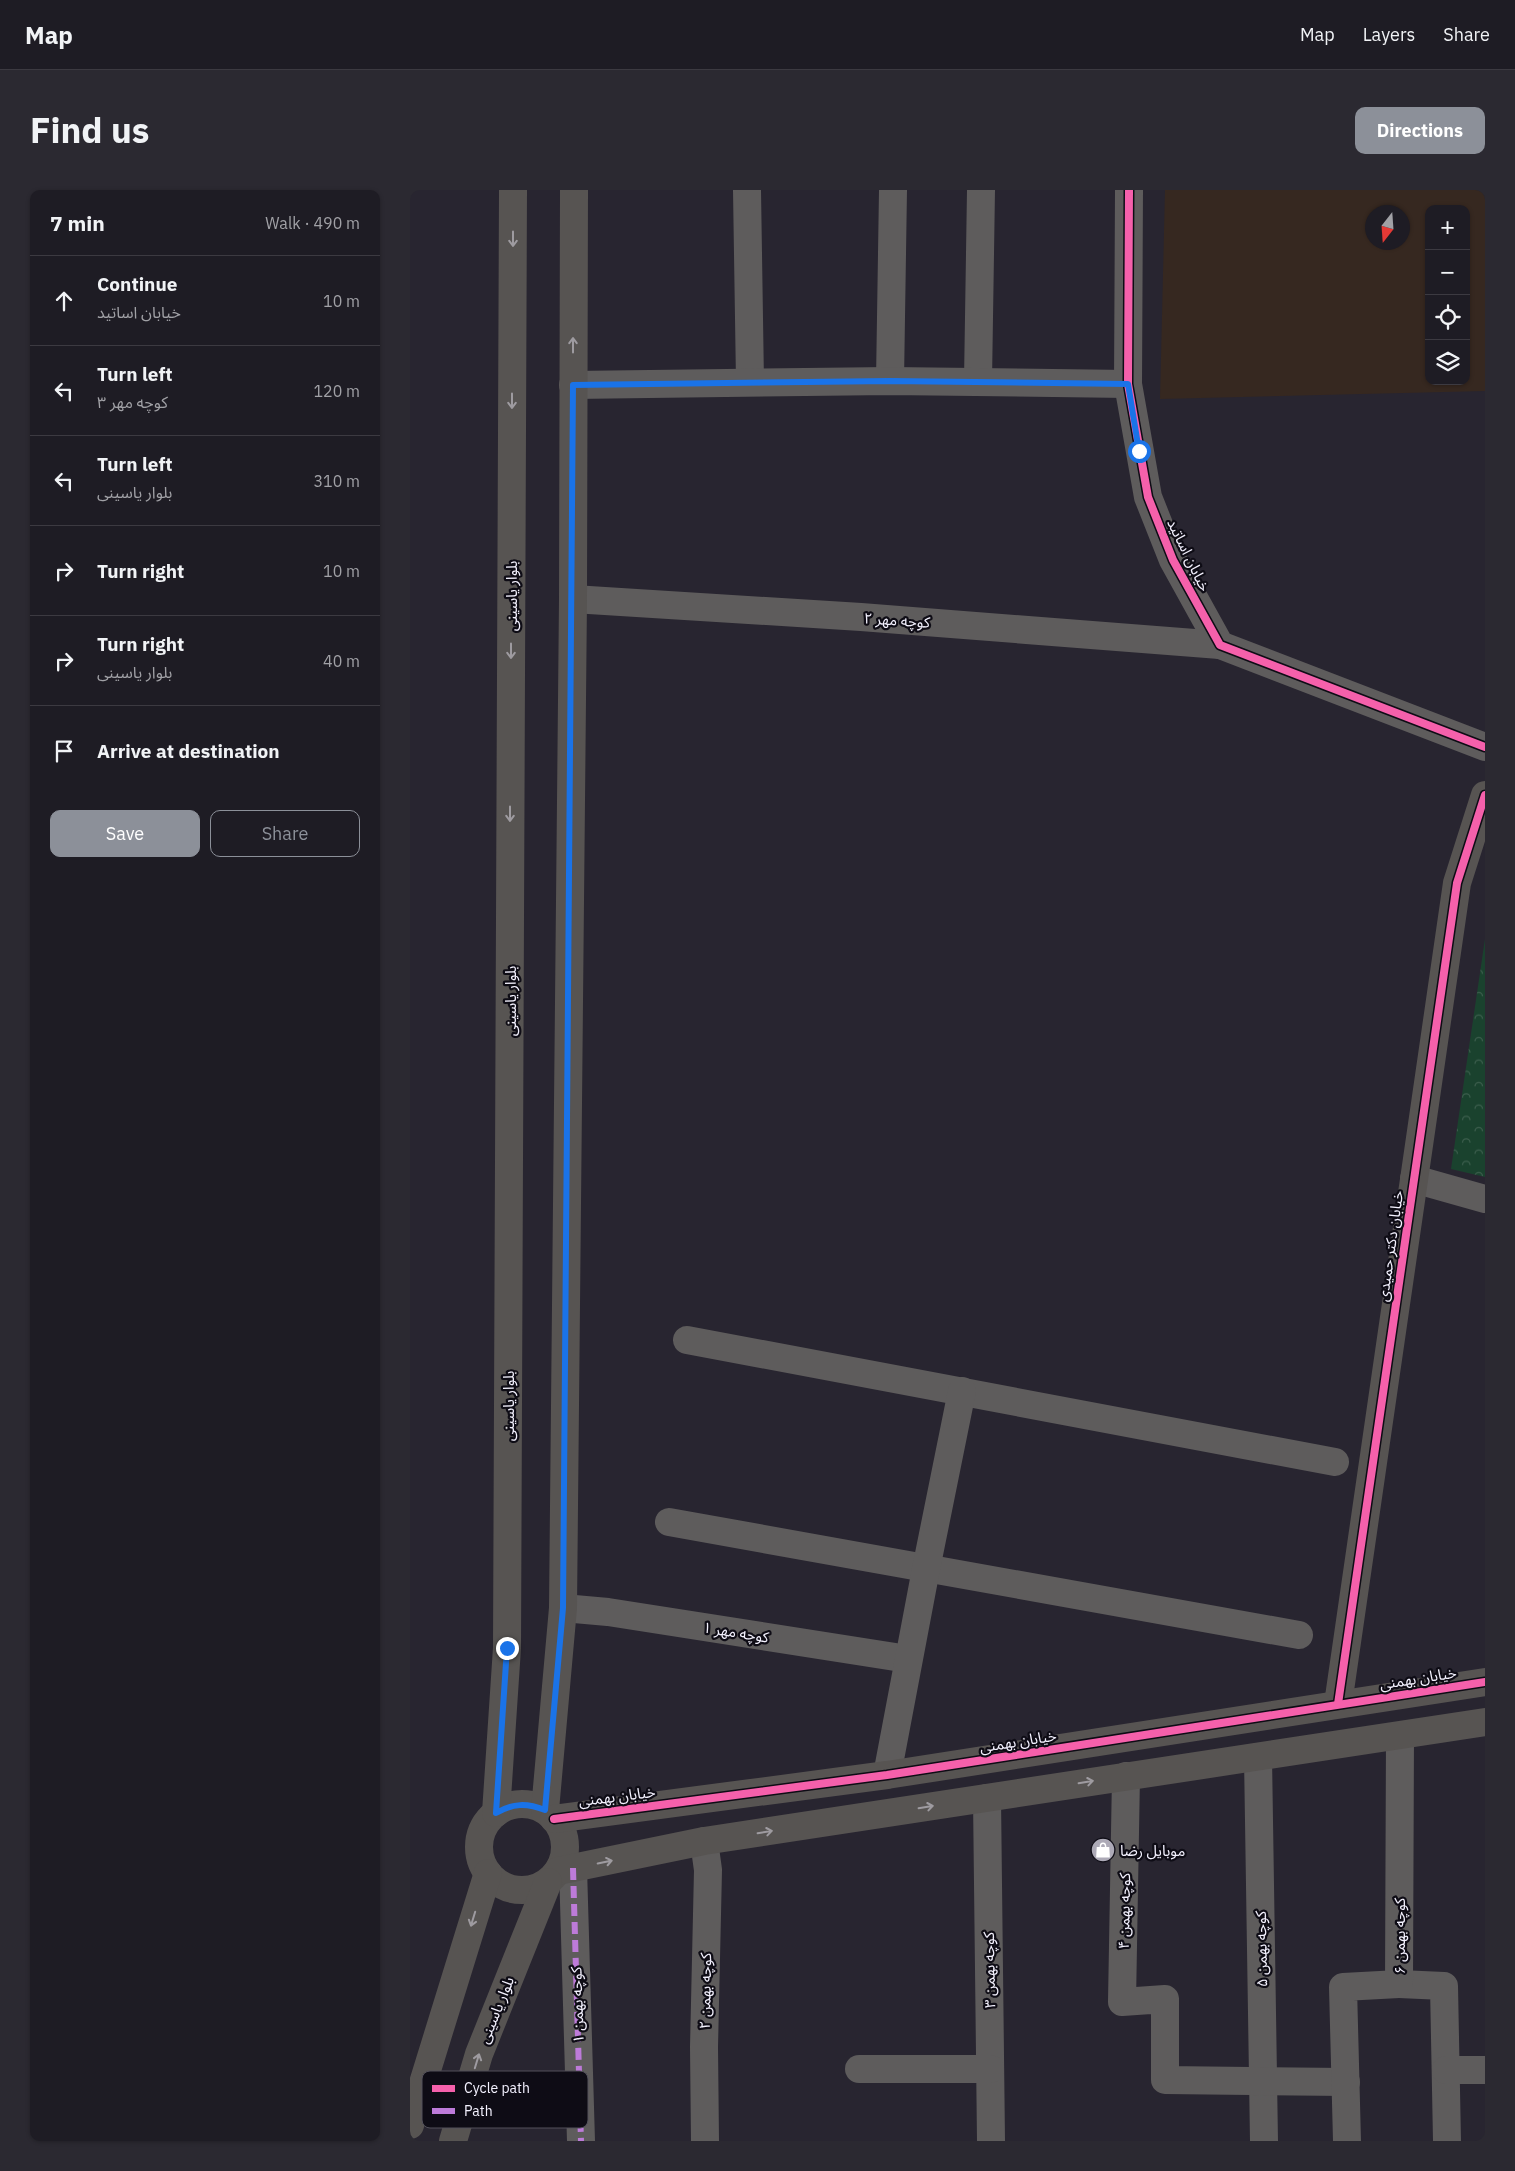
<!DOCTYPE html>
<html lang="en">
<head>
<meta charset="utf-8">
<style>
  body { margin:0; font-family:"IBM Plex Sans","Noto Sans Arabic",sans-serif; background:#2b2931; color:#f1f3f6 }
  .controls { position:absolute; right:15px; top:15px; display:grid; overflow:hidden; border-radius:10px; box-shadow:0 1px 4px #0004 }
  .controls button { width:45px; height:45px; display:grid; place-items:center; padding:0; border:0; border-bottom:1px solid #3c3a41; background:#1e1c24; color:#f1f3f6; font:25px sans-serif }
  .compass { position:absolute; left:955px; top:15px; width:45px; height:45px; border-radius:50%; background:#1e1c24; box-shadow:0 1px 4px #0004; rotate:197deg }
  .stop { position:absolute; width:15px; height:15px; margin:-11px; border:4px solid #1a73e8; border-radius:50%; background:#fff }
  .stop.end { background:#1a73e8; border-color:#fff; box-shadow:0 1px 5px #0008 }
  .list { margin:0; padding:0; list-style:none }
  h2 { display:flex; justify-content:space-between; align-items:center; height:65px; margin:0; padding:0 20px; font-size:21px }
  h2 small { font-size:16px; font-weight:400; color:#a1a1a6 }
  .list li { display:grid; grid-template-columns:32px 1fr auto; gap:15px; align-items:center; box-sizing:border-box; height:90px; padding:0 20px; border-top:1px solid #3c3a41 }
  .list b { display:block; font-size:19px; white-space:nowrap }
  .list p { margin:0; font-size:16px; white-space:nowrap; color:#a1a1a6 }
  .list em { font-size:16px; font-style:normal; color:#a1a1a6 }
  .actions { display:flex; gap:10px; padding:15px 20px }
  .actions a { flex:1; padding:11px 0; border:1px solid #8c9099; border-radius:10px; text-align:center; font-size:18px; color:#8c9099 }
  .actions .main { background:#8c9099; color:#fff }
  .icon { flex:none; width:28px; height:28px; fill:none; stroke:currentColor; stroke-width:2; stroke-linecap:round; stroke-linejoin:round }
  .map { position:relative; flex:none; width:1075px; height:1951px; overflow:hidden; border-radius:10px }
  header { display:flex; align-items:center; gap:30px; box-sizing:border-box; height:70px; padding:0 25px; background:#1e1c24; border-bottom:1px solid #3c3a41 }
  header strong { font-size:24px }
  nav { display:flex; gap:28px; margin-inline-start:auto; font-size:18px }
  .intro { display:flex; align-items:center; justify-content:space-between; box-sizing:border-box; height:120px; padding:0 30px }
  h1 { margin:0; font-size:35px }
  .button { padding:12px 22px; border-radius:10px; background:#8c9099; color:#fff; font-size:18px; font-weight:700 }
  main { display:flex; gap:30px; padding:0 30px }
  aside { flex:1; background:#1e1c24; border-radius:10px; box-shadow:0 1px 4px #0004 }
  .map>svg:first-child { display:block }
  .education { fill:#362820; fill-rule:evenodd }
  .park { fill:url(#park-crowns) }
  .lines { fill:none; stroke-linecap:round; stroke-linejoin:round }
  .street { stroke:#5e5c5c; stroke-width:28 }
  .secondary { stroke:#575452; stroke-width:28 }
  .quiet { stroke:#bd7bd9; stroke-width:6; stroke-dasharray:12 6; stroke-linecap:butt }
  .cycleway-casing { stroke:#0e0c15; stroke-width:11 }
  .cycleway { stroke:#f560ab; stroke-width:8 }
  .oneway { stroke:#9e9ba0 }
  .route { stroke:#1a73e8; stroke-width:6 }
  .labels { text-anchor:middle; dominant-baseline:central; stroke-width:4.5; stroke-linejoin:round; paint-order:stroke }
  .street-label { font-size:15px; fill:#f4f2ff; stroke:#0e0c15 }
  .poi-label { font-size:15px; fill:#f4f2ff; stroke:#0e0c15; text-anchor:start }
  .key { fill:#0e0c15; stroke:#53515b; stroke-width:1 }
  .key-label { font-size:14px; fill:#f4f2ff }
</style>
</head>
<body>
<header>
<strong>Map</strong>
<nav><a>Map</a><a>Layers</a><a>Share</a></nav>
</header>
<div class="intro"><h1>Find us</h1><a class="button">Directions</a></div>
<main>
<aside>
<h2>7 min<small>Walk · 490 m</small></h2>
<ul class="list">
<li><svg class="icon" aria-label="ahead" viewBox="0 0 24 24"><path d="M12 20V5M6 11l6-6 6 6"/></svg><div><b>Continue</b><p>خیابان اساتید</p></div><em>10 m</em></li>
<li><svg class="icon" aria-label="left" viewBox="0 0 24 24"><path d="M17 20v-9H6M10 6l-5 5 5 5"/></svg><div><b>Turn left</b><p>کوچه مهر ۳</p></div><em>120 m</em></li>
<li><svg class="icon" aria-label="left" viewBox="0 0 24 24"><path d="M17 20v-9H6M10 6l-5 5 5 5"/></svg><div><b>Turn left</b><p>بلوار یاسینی</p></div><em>310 m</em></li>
<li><svg class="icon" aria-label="right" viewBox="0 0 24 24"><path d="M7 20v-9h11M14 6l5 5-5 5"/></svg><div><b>Turn right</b></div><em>10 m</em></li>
<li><svg class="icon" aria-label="right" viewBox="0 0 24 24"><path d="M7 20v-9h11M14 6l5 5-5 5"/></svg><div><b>Turn right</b><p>بلوار یاسینی</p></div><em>40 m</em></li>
<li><svg class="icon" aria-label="arrive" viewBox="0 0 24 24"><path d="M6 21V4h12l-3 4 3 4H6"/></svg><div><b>Arrive at destination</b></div></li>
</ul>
<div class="actions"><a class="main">Save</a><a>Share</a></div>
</aside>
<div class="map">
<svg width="1075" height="1951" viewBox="0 0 1075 1951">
  <defs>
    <pattern id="park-crowns" width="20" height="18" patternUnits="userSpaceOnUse" patternTransform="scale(1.25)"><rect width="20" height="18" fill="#1a422e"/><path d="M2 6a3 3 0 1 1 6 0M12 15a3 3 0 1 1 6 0" fill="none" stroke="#3c5e4d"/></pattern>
  </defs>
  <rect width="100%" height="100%" fill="#282530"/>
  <path class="education" d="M755,0h320v201l-325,8zM1019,19h37v172h-37zM962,22h30v30h-30z"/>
  <path class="park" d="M1075,749v238l-34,-8z"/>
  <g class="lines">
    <g class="street">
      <path d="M337,0l3,192"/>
      <path d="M719,0l-1,194 20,113 25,63 47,85 265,102"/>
      <path d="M480,191l3,-191"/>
      <path d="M568,191l3,-191"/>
      <path d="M163,195l317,-4 238,3"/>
      <path d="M163,409l288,18 359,28"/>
      <path d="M1004,989l71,20"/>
      <path d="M277,1150l648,122"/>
      <path d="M259,1332l630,113"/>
      <path d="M153,1418l45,4 300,47"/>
      <path d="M848,1567l6,384"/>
      <path d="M477,1585l39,-206 36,-178"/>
      <path d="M716,1586l-4,226 43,-3v81l181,2"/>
      <path d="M577,1608l4,343"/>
      <path d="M294,1651l4,29 -4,177 1,94"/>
      <path d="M163,1678l8,273"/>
      <path d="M989,1794l45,2 3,155"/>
      <path d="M449,1879h131"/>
      <path d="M1036,1880h39"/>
      <path d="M937,1951l-4,-154 56,-3 1,-248"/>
    </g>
    <g class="secondary">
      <path d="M928,1514l119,-821 28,-88"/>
      <circle cx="112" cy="1657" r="43"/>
      <path d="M135,1620l18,-202 10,-1009 1,-409"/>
      <path d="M86,1623l11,-165 6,-1458"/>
      <path d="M144,1629l333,-44 598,-93"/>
      <path d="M148,1681l146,-30 781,-119"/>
      <path d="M0,1935l78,-252"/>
      <path d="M43,1951l26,-87 69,-172"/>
    </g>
    <path class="quiet" d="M163,1678l8,273"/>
    <g class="cycleway-casing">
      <g id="cycleway">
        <path d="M719,0l-1,194 20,113 25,63 47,85 265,102"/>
        <path d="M928,1514l119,-821 28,-88"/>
        <path d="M144,1629l333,-44 598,-93"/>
      </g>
    </g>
    <use href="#cycleway" class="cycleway"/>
  </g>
  <defs><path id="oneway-shaft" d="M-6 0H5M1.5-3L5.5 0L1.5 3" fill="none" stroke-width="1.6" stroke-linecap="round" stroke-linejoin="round" transform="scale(1.25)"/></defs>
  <g class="oneway">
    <use href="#oneway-shaft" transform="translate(103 49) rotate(90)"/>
    <use href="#oneway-shaft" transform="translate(163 155) rotate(-90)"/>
    <use href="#oneway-shaft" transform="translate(102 211) rotate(90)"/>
    <use href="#oneway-shaft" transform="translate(101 461) rotate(90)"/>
    <use href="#oneway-shaft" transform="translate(100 624) rotate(90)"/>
    <use href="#oneway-shaft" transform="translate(676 1592) rotate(-9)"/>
    <use href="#oneway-shaft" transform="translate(516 1617) rotate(-9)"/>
    <use href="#oneway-shaft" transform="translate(355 1642) rotate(-9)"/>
    <use href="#oneway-shaft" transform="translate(195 1672) rotate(-12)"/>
    <use href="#oneway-shaft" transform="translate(63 1729) rotate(107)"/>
    <use href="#oneway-shaft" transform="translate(67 1871) rotate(-73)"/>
  </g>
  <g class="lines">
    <path class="route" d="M97,1458l-11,165c17,-10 31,-10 49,-3l18,-202 10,-1223 317,-4 238,3 11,67"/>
  </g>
  <defs>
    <g id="shop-disc" transform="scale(1.25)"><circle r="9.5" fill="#adaab7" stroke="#0e0c15"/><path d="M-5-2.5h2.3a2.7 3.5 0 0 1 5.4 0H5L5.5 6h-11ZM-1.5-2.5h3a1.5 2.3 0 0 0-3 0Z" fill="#fff"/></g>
  </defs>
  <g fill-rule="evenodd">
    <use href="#shop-disc" x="693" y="1660"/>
  </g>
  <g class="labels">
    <g class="street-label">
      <text transform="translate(779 365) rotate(64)">خیابان اساتید</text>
      <text transform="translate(101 406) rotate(-90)">بلوار یاسینی</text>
      <text transform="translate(487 430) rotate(4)">کوچه مهر ۲</text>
      <text transform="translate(100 811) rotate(-90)">بلوار یاسینی</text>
      <text transform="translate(980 1056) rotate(-82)">خیابان دکتر حمیدی</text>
      <text transform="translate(98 1216) rotate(-90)">بلوار یاسینی</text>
      <text transform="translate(326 1442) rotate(9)">کوچه مهر ۱</text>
      <text transform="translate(1008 1488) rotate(-9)">خیابان بهمنی</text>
      <text transform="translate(608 1551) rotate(-9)">خیابان بهمنی</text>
      <text transform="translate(207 1606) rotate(-7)">خیابان بهمنی</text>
      <text transform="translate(714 1721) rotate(-89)">کوچه بهمن ۴</text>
      <text transform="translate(989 1746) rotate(-90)">کوچه بهمن ۶</text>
      <text transform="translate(851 1759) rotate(-91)">کوچه بهمن ۵</text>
      <text transform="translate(579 1780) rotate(-91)">کوچه بهمن ۳</text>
      <text transform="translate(295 1801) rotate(-89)">کوچه بهمن ۲</text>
      <text transform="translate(167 1815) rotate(-92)">کوچه بهمن ۱</text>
      <text transform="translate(86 1820) rotate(-68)">بلوار یاسینی</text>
    </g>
    <g class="poi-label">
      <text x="710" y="1660">موبایل رضا</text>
    </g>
  </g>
  <rect x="12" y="1881" width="166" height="57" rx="8" class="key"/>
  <rect x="22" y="1895" width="23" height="7" fill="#f560ab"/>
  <rect x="22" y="1918" width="23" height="6" fill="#bd7bd9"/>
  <g class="key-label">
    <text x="54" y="1903">Cycle path</text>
    <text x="54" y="1926">Path</text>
  </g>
</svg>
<div class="controls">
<button>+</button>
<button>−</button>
<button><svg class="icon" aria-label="locate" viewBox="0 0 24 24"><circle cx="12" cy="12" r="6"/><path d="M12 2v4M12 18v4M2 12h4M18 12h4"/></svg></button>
<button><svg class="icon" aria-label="layers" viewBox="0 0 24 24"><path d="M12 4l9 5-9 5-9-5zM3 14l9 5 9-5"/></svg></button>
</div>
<svg class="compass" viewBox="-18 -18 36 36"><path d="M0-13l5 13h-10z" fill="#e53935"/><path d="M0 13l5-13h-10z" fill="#a1a1a6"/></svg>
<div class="stop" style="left:729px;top:261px"></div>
<div class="stop end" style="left:97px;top:1458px"></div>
</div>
</main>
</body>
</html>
